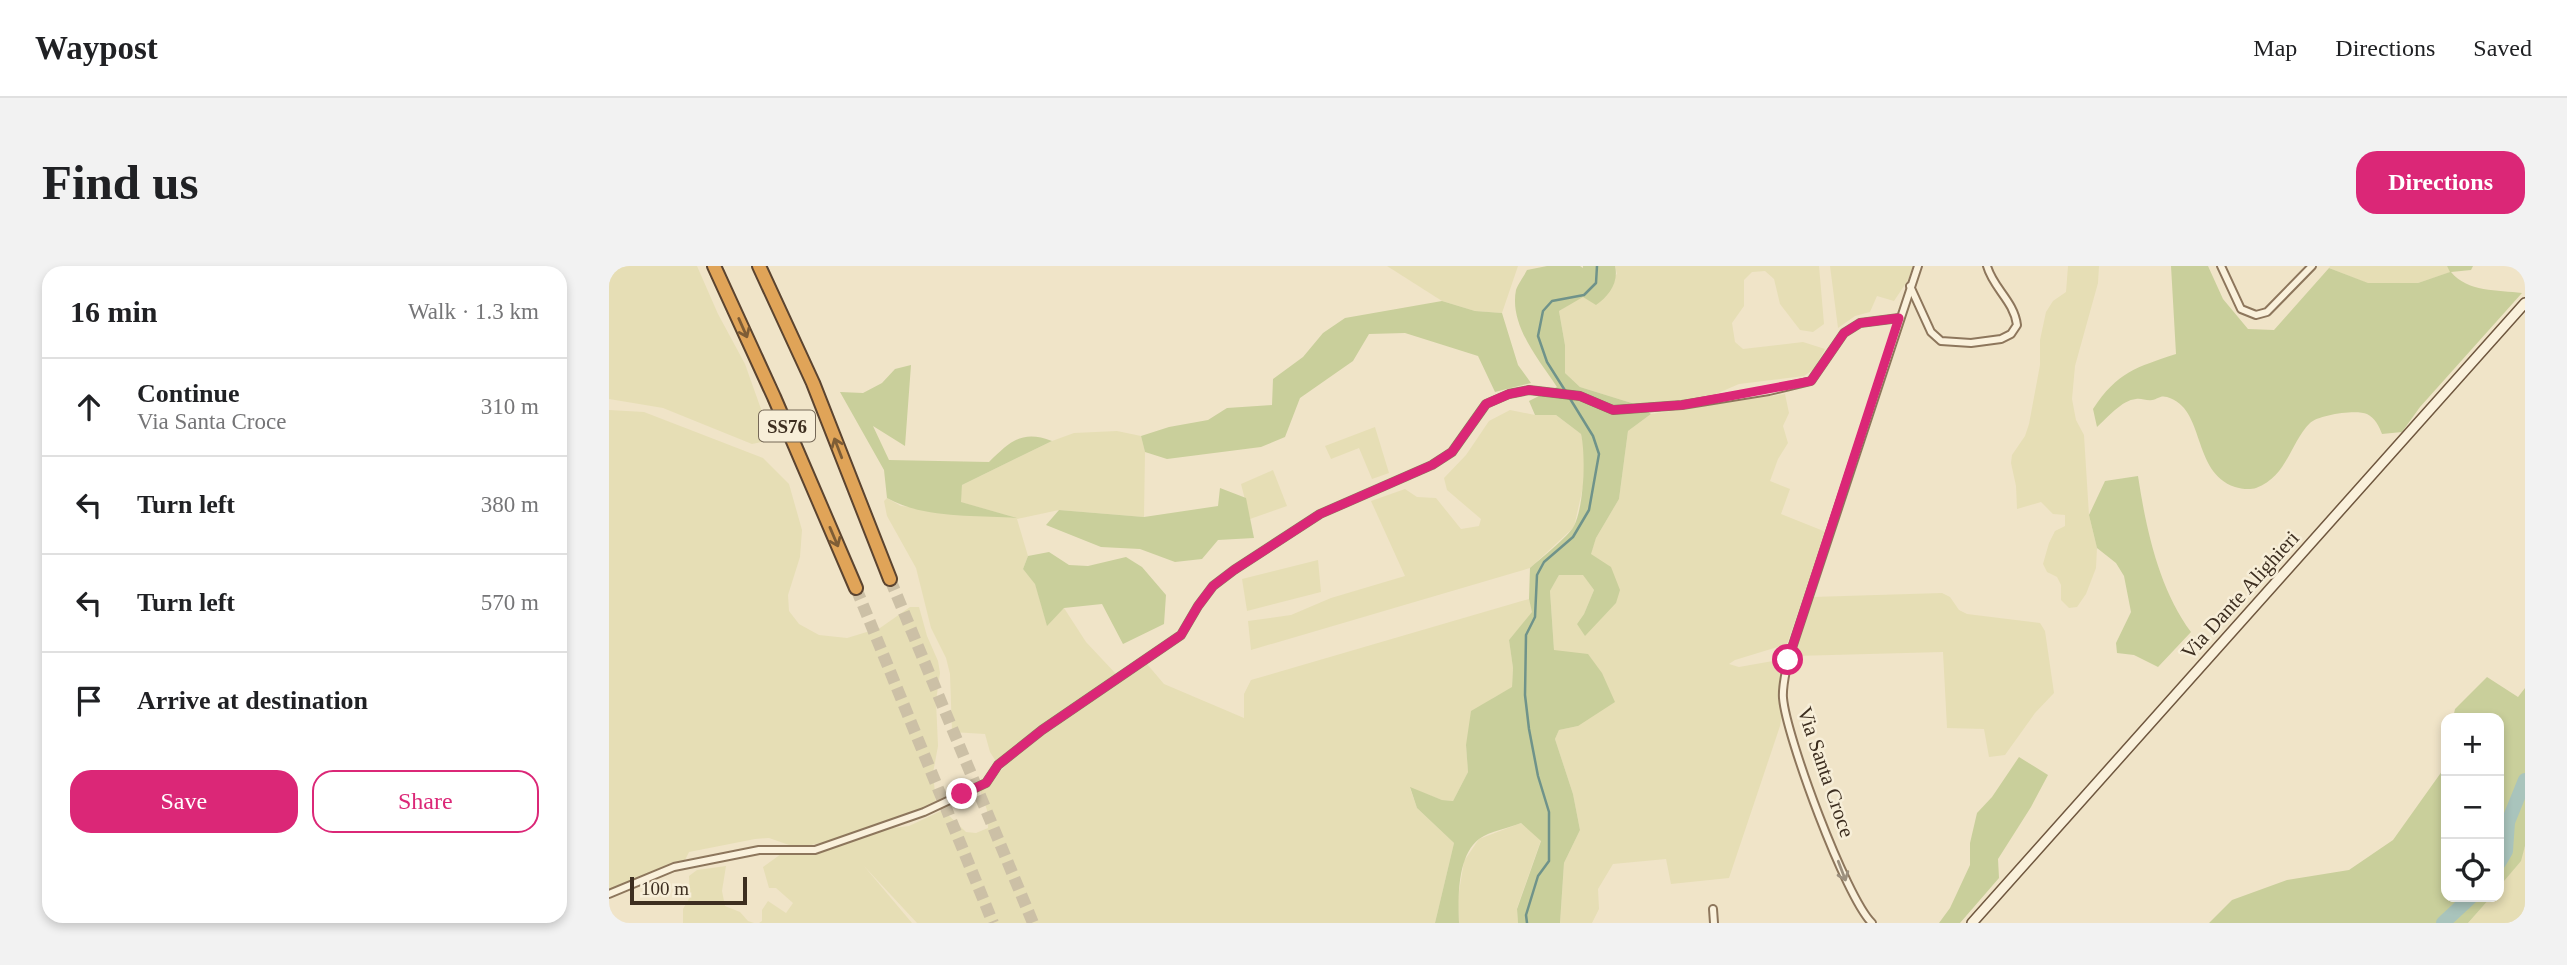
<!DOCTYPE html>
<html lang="en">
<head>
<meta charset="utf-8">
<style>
  body { margin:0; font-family:"Times New Roman",serif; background:#f2f2f2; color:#202124 }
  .controls { position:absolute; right:21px; bottom:21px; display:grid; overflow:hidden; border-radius:14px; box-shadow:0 4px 10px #0003 }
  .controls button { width:63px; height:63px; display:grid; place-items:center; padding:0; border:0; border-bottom:2px solid #e0e0e0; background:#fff; color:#202124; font:35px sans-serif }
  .scale { position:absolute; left:21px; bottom:18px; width:117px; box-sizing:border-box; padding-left:7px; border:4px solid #3d2e20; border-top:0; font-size:19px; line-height:24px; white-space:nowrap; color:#3d2e20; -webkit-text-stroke:5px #f7eed8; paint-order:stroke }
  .stop { position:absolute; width:21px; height:21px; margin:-16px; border:5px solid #db2777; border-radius:50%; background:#fff }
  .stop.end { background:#db2777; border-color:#fff; box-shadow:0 2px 7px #0008 }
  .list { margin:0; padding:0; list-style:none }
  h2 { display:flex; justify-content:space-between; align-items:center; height:91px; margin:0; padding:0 28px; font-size:30px }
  h2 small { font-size:23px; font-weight:400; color:#757577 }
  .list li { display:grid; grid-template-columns:46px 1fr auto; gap:21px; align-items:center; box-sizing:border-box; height:98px; padding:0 28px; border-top:2px solid #e0e0e0 }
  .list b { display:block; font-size:26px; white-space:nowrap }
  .list p { margin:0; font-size:23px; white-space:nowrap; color:#757577 }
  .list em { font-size:23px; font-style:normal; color:#757577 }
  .actions { display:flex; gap:14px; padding:21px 28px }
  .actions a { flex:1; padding:16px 0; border:2px solid #db2777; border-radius:21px; text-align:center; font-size:24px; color:#db2777 }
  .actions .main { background:#db2777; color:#fff }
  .icon { flex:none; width:38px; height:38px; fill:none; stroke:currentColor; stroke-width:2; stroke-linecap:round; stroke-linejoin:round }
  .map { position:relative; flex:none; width:1916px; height:657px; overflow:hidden; border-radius:21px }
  header { display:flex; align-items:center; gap:42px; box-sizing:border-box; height:98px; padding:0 35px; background:#fff; border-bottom:2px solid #e0e0e0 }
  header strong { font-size:33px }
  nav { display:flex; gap:38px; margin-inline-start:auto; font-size:24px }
  .intro { display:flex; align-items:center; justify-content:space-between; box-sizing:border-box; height:168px; padding:0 42px }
  h1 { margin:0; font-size:49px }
  .button { padding:18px 32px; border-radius:21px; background:#db2777; color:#fff; font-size:24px; font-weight:700 }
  main { display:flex; gap:42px; padding:0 42px }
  aside { flex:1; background:#fff; border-radius:21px; box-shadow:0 4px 10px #0003 }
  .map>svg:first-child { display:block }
  .farmland { fill:#e6deb5 }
  .green { fill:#c9cf9b }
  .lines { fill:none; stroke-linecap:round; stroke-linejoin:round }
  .stream { stroke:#6f938a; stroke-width:2.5 }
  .river { stroke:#a9c4bc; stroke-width:14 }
  .highway-tunnel { stroke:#ccc0a6; stroke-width:12; stroke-dasharray:12 6; stroke-linecap:butt }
  .street-casing { stroke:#8d765c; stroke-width:10 }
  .secondary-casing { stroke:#6f573f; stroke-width:12 }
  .highway-casing { stroke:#5b4430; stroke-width:16 }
  .street { stroke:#faf1dc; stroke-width:6 }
  .secondary { stroke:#faf1dc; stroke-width:9 }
  .highway { stroke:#e0a458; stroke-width:12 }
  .oneway { stroke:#7e5d36 }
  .oneway2 { stroke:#9c907e }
  .route { stroke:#db2777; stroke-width:9 }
  .labels { text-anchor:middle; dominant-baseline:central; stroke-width:5; stroke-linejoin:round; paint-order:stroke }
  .shield { fill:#f7eed8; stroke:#756857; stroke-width:2 }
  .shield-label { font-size:19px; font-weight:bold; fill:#3d2e20 }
  .street-label { font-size:21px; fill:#3d2e20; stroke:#f7eed8 }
</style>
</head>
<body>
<header>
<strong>Waypost</strong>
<nav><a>Map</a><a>Directions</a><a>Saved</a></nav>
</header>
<div class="intro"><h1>Find us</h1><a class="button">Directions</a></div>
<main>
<aside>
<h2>16 min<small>Walk · 1.3 km</small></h2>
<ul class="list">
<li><svg class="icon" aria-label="ahead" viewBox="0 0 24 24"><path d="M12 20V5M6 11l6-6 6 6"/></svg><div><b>Continue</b><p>Via Santa Croce</p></div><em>310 m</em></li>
<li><svg class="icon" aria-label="left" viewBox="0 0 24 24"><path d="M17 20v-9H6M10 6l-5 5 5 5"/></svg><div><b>Turn left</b></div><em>380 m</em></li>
<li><svg class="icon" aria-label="left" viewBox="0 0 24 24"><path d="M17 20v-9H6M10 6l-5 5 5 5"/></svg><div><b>Turn left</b></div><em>570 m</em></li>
<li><svg class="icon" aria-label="arrive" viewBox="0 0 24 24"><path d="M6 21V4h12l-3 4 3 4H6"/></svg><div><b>Arrive at destination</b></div></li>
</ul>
<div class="actions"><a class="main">Save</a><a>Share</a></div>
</aside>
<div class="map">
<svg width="1916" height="657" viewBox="0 0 1916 657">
  <rect width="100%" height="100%" fill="#f0e4c8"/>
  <g class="farmland">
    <path d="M0,0h88l21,48 27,50 27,76 -20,4 -89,-36 -54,-9z"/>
    <path d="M778,0h131l-16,47 -27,-2 -33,-10z"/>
    <path d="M1006,0h204l5,58 -11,8 -13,-2 -20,-26 -6,-25 -9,-8 -13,1 -8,8v26l-12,17 3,19 8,7 60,-7 22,7 -11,20 -10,7 -65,8 -30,13 -71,8 -58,-18 -15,-14v-28l-6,-34 58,-37z"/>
    <path d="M1221,0h83l-5,14 -14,21 -17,-5 -7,16 -15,4 -17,12z"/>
    <path d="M1459,0h31l-1,17 -23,83 -3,33 4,21 8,15 5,80 8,33 -1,20 -10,26 -9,13 -8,1 -8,-8v-15l-4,-8 -10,-5 -4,-8 6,-21 6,-12 10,-5v-11l-12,-1 -12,-12 -24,7 -1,-23 -5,-23 1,-8 13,-19 4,-12 11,-59v-25l6,-28 7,-11 13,-9z"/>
    <path d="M1721,0h117l4,6 -33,11h-51l-38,-15z"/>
    <path d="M1176,128l4,19 -6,13 5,17 -10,16 -8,22 20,8 -9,25 45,18 -39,112 -52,16 -6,4 10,3 46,-8 -5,35 2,21 -2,11 -51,152 -58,6 -5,-25 -53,5 -15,25 1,20 -7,14h-32l4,-60 16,-33 -7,-36 -18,-55 4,-9 19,-4 -24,-76 -4,-59 9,-16 24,-1 11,16 -10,24 -7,10 39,-21 -26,-48 6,-17 23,-39 9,-68 23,-17z"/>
    <path d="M0,144l35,2 119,46 26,26 13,46 -2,27 -12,38 1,16 10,13 20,11 28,3 33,-10 30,-21h9l8,29 11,25 2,12 -4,28 2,45 -5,27 3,30 -108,38 -21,5h-15l-23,-8 -14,1 -66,13 -4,8 -76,29z"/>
    <path d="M901,144l25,5h21l25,19 4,18 -2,35 -9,40 -44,41 -279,82 -3,-29 43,-6 40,-17 74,-22 -34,-75 34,-12 12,8 19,1 25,31 18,-3 2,-7 -34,-29 -3,-12 22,-23 23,-34z"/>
    <path d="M766,161l14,46 -17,6 -13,-31 -28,11 -6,-13z"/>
    <path d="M508,165l24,5 4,16 -1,65 -85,-7 -42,9 11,37 -5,13 12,14 12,42 17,-17 22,34 31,33 -100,70 -20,18 -7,-11 -5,-18 -33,-2 -2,-58 -4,-16 -15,-30 -15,-60 -29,-52 -3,-15 3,-3 14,8 112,11 -53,-15 2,-17 90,-44 22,-8z"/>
    <path d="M664,204l14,36 -37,13 -9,-35z"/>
    <path d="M709,294l3,32 -74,19 -5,-32z"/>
    <path d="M1333,327l8,4 9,13 8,4 73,9 5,8 9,62 -19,20 -30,42 -16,2 -5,-28 -37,-1 -4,-76 -148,4 -1,-3 18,-56z"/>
    <path d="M920,333l4,13 -24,28 4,28 -1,20 -19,10 -27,47 2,27 -15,29 -11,-1 -32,-12 7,20 37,35 -19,80h-518l-53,-57 48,57h-153l3,-2v-11l6,-9 18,12 7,-10 -17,-15h-7l-6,-21 18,-13 38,-1 67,-24 23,-3 34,-16 23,22 10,1 12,-5 -1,-18 -7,-20 8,-5 28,-31 29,-22 102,-68 17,20 80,34v-24l7,-14z"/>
    <path d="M912,557l20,17 -24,68 1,15h-59l-1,-25 6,-37 15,-22z"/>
    <path d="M1916,580v77h-57l23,-26h8v-10l21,-26z"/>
    <path d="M117,600l-4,25 3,15 15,6 8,9 6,2h-71v-14l7,-12 -1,-21 8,-6z"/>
  </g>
  <g class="green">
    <path d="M938,0h33l3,2v-2h32c4,16 -6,30 -19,39l-13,-8 -24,14 6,34v28l15,14 58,18 13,9 -23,17 -9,68 -23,39 -5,16 20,13 9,23 -4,13 -31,33 -8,-12 7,-10 10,-24 -11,-15h-24l-9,16 4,59 34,4 14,19 13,29 -37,24 -19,4 -4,9 18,55 7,36 -16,33 -4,60h-42l-1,-14 24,-68 -20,-18c-12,5 -31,8 -42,16 -22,17 -21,59 -20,84h-24l19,-80 -37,-35 -7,-21 32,13 11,1 15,-29 -2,-27 5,-34 41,-24 1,-19 -4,-28 23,-28 -3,-13 1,-31c10,-9 38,-31 44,-42 10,-20 12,-70 7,-92l-25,-19h-21l-6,-14 28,-14c-18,-27 -48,-62 -41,-97 2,-6 8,-14 11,-20z"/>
    <path d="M1562,0h37l15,33 25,30 26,1 55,-62 39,15h50l32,-11 -3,-6h26l-2,4 -20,2c16,20 47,18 71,21l-102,114 -18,25 -20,2c-3,-8 -7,-16 -15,-20 -11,-5 -49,1 -57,9 -20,20 -23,54 -54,65 -6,2 -15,1 -21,-1 -44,-15 -29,-79 -68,-90 -7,-2 -9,2 -15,3 -5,1 -11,-2 -16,-1 -14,1 -29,19 -39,28l-4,-18c24,-37 44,-42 83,-55z"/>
    <path d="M833,35l33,10 27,2 16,52 13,18 -36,9 -17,-36 -73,-23 -36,1 -16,27 -53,37 -15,39 -24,10 -94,12 -22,-7 -4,-16 28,-9 39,-7 19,-12 45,-3 1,-26 30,-22 20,-24 22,-15z"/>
    <path d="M302,99l-6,81 -32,-20 16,34 100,2c21,-20 33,-33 63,-21l-90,44 -1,17 56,16c-42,-3 -93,1 -130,-20l-3,-28 -44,-78 23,1 19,-10 13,-14z"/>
    <path d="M1529,210c8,53 21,113 53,156l-33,35 -24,-12 -17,-2 -1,-10 15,-31 -7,-36 -8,-13 -19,-15 -8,-33 16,-34z"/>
    <path d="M611,222l26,10 8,40 -36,2 -16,19 -27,3 -35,-13 -39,-2 -55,-22 13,-15 85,7 74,-11z"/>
    <path d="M440,286l20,13 19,1 38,-9 16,10 24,28 -2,29 -41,20 -21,-40 -38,4 -17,18 -12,-42 -12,-15 5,-13z"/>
    <path d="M1878,411l31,20 7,-9v158l-4,15 -22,26v-169h-46l2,-9z"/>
    <path d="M1410,491l29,18 -17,32 -33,52 1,19 -39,45h-21l11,-15 20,-43v-22l7,-30 15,-16z"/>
    <path d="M1837,492v139h45l-23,26h-259l23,-23 55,-20 62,-10 44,-30 52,-73z"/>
  </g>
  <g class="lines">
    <g class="stream">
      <path d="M957,126l-19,-30 -9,-26 5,-25 9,-10 32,-6 12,-12 1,-17"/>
      <path d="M918,657l-1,-8 12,-39 11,-15v-49l-11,-36 -9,-47 -4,-34 1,-60 9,-18 2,-42 7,-13 29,-25 16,-27 10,-56 -6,-18 -24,-39"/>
    </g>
    <g class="river">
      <path d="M1890,597l7,-12 2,-29 17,-42"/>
      <path d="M1834,657l28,-26"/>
    </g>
    <g class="highway-tunnel">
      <path d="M281,313l143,344"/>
      <path d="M247,322l137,335"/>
    </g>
    <g class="street-casing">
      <g id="street">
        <path d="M1612,0l20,43 15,6 11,-3 45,-46"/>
        <path d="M1301,20l21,46 10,9 30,2 30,-4 10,-5 6,-9c-3,-24 -24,-37 -30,-59"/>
        <path d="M0,628l65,-27 85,-17h56l109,-38 62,-29 12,-18 44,-35 139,-95 17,-29 15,-20 21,-16 86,-56 112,-49 20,-13 34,-48 23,-10 20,-4 51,6 33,14 69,-5 87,-14 42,-10 33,-48 16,-10 39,-5"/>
        <path d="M1104,643l1,14"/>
        <path d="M1263,657c-26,-25 -86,-187 -89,-225 -1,-12 3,-26 5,-38l130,-394"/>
      </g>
    </g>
    <g class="secondary-casing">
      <path id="secondary" d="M1363,657l553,-620"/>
    </g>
    <g class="highway-casing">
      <g id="highway">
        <path d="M105,0l60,131 82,191"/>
        <path d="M150,0l54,117 77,196"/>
      </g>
    </g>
    <use href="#street" class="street"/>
    <use href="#secondary" class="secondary"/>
    <use href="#highway" class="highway"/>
  </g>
  <defs><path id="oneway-shaft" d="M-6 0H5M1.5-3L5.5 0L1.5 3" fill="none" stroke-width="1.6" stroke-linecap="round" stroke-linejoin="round" transform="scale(1.75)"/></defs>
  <g class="oneway">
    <use href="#oneway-shaft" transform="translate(134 62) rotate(66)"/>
    <use href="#oneway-shaft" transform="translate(229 182) rotate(-111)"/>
    <use href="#oneway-shaft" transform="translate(225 271) rotate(67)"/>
  </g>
  <use class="oneway2" href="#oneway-shaft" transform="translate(1233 605) rotate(69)"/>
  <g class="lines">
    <path class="route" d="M353,528l24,-11 12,-18 44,-35 139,-95 17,-29 15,-20 21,-16 86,-56 112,-49 20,-13 34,-48 23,-10 20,-4 51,6 33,14 69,-5 129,-24 33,-48 16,-10 39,-5 -111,342"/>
  </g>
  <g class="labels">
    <rect class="shield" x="150" y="144.5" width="56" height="31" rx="5"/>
    <g class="shield-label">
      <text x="178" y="160">SS76</text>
    </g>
    <g class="street-label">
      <text transform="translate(1631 329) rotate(-48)">Via Dante Alighieri</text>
      <text transform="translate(1217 506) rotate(71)">Via Santa Croce</text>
    </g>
  </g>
</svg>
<div class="controls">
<button>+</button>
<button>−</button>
<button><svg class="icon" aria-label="locate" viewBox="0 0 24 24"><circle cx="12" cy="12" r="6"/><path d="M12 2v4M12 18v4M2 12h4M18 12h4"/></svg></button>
</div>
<div class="scale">100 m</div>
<div class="stop" style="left:1179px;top:394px"></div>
<div class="stop end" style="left:353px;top:528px"></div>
</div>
</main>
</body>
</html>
